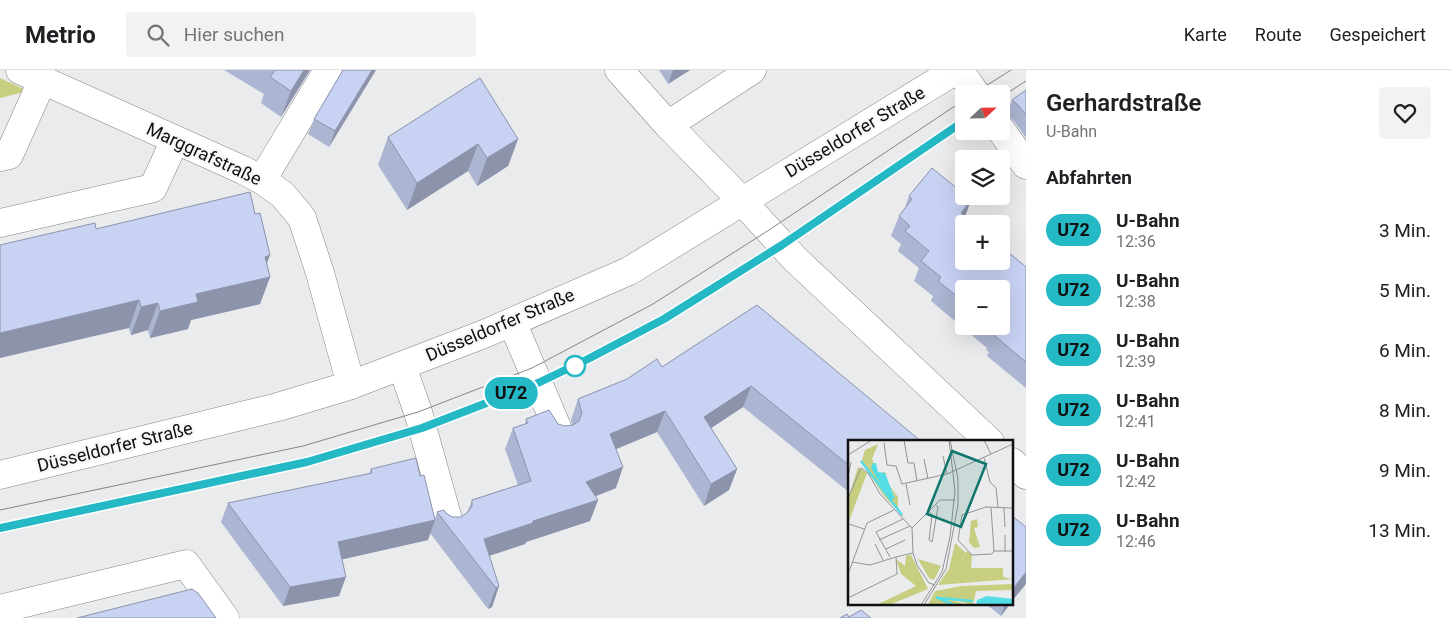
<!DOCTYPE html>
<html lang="de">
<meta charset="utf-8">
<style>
body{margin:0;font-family:Roboto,sans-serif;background:#f2f2f2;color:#202124;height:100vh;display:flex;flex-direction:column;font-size:19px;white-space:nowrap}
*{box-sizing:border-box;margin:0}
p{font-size:16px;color:#757577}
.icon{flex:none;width:28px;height:28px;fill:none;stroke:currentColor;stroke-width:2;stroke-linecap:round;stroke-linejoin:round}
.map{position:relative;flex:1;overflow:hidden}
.sheet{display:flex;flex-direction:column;background:#fff;width:425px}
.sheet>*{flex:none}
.badge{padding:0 10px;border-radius:16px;font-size:18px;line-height:32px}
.needle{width:32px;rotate:68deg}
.buttons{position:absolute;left:955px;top:15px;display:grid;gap:10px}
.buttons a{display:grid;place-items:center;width:55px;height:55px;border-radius:5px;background:#fff;box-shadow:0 5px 20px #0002;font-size:25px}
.map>.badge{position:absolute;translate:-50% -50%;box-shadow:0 0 0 2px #fff}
h2{padding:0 20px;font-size:19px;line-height:45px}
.round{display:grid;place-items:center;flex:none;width:52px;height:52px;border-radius:5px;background:#f2f2f2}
.head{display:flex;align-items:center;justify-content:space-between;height:85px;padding:0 20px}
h1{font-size:24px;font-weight:600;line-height:38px}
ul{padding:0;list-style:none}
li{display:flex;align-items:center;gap:15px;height:60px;padding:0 20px}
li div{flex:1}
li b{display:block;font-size:19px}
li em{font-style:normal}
li .badge{min-width:55px;font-weight:700;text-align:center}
header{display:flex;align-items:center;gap:30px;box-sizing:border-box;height:70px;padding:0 25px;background:#fff;border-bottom:1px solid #e0e0e0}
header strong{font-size:24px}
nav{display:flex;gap:28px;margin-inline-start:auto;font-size:18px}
.search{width:350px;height:45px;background:#f2f2f2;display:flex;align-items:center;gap:12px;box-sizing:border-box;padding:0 18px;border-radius:5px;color:#757577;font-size:19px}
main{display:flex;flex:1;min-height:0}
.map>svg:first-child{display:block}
.green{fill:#c8ce7f}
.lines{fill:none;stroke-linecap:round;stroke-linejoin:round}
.minor-casing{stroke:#848587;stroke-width:29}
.major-casing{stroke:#848587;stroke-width:29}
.minor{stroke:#fff;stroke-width:28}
.major{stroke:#fff;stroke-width:28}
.tram{stroke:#858687;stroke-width:1}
.wall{fill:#acb5d1;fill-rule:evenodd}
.shaded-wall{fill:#8c93aa}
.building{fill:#c8d2f3;stroke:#8c93aa}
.line-casing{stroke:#fff;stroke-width:11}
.line{stroke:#25b8c5;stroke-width:8}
.stop-dot{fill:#fff;stroke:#25b8c5;stroke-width:2.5}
.labels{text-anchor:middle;stroke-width:4.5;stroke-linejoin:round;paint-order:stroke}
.street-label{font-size:18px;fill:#101011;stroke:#f8f8fb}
.inset-river{fill:none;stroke:#54dde7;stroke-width:2.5}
.inset-road{fill:none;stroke:#939395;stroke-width:1}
.view{fill:#0f766e;fill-opacity:0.15;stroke:#0f766e;stroke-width:2.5}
.inset-edge{fill:none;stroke:#101011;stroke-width:2.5}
</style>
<header>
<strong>Metrio</strong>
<div class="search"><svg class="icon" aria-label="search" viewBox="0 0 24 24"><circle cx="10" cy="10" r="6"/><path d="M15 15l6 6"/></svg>Hier suchen</div>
<nav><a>Karte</a><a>Route</a><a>Gespeichert</a></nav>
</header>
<main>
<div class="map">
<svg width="1026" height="548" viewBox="0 0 1026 548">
<rect width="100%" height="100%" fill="#eaebed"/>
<path class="green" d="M 0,8 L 28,21 L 0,28 Z"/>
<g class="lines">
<g class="minor-casing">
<g id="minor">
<path d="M 20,0 L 243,100 L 262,110 L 283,125 L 302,148 L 320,203 L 351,315"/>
<path d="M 619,0 L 668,55 L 742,131 L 795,189 L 990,372"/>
<path d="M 959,0 L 976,24"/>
<path d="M 668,55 L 752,0"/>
<path d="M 1001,60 L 1026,95"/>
<path d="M 0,87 L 9,85 L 43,9"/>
<path d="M 262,110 L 328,0"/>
<path d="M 0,153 L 153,118 L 175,70"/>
<path d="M 512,252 L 559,362"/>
<path d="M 402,296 L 418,342 L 449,453"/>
<path d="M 1012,392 L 1026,405"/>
<path d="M 0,539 L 186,494 L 225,548"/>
</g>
</g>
<g class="major-casing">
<path id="major" d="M 0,405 L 278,337 L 351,315 L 484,264 L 629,201 L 956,0"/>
</g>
<use href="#minor" class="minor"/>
<use href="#major" class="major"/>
<g class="tram">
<path d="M 973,24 L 1011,0"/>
<path d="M 1001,27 L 1026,11"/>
<path d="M 0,440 L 303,376 L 418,342 L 532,298 L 653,234 L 769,160 L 964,30"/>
<path d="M 0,457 L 307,392 L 422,358 L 539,313 L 588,289 L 664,249 L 782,175 L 964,51"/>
</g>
</g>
<g class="wall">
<path d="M 224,0 L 310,0 L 281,47 L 261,33 L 264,24 Z"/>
<path d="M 343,0 L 376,0 L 329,77 L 308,64 L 314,49 Z"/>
<path d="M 659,0 L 690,0 L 668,14 Z"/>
<path d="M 1026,20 L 1026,68 L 1014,51 L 1006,45 L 1012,30 Z"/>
<path d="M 388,67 L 518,69 L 508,96 L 477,116 L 468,101 L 407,140 L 378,95 Z"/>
<path d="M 909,126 L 965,147 L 1026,197 L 1026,318 L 987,286 L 989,282 L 986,280 L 987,278 L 931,231 L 933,226 L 914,211 L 919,198 L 898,181 L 901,174 L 891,166 L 899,146 L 904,140 ZM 964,219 L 1001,256 L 964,256 Z"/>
<path d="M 255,144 L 270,207 L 260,234 L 191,250 L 188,259 L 150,268 L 148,260 L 131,265 L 96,159 Z"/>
<path d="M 757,235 L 850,372 L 850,423 L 743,337 L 711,358 L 737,399 L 729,420 L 704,436 L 657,362 L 616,379 L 616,418 L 595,426 L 598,430 L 590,451 L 526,472 L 525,474 L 489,486 L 499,516 L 492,537 L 488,539 L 430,463 L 428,470 L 342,489 L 339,526 L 283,536 L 221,452 L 228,433 L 369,404 L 371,399 L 420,406 L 435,449 L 437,442 L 446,443 L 452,447 L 461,447 L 467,443 L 472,430 L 518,415 L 505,379 L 513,358 L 525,354 L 526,349 L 558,354 L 565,356 L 572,355 L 571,350 L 578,329 L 662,297 Z"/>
<path d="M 986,534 L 1010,534 L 1001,546 Z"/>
</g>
<g class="shaded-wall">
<path d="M 304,0 L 310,0 L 281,47 L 291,21 Z"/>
<path d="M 372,0 L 376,0 L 329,77 L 335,61 Z"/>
<path d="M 673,0 L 690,0 L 668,14 Z"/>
<path d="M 518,69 L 508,96 L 477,116 L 487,88 Z"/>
<path d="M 478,74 L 468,101 L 407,140 L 417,113 Z"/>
<path d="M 971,130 L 964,150 L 961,143 Z"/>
<path d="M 270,185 L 261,209 L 270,207 L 260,234 L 191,250 L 188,259 L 150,268 L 160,241 L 196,224 L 265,187 Z"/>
<path d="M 139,230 L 129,258 L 0,288 L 0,263 Z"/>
<path d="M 158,233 L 148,260 L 131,265 L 141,237 Z"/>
<path d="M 751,316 L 743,337 L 696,368 L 704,347 Z"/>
<path d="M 665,341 L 657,362 L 602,385 L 610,364 Z"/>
<path d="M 623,397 L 616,418 L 579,433 L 586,412 Z"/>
<path d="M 737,399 L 729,420 L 704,436 L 711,414 Z"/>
<path d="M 598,430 L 590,451 L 526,472 L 525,474 L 476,490 L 484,469 L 533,451 Z"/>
<path d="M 435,450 L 428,470 L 331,492 L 338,472 Z"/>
<path d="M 1026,502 L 1026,514 L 1012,531 L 1012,520 Z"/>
<path d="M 346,507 L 339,526 L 283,536 L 290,517 Z"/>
<path d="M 499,516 L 492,537 L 488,539 L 496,518 Z"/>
<path d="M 1005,534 L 1010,534 L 1001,546 Z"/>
</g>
<g class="building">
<path d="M 275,0 L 304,0 L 291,21 L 270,7 Z"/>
<path d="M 343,0 L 372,0 L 335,61 L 314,49 Z"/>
<path d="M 480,8 L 518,69 L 487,88 L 478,74 L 417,113 L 388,67 Z"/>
<path d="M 1026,20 L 1026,45 L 1019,36 L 1012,30 Z"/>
<path d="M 932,98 L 964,124 L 964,126 L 966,126 L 971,130 L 961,143 L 974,154 L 964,154 L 964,191 L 1001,191 L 1001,176 L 1026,197 L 1026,292 L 995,266 L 997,263 L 994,260 L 995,258 L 993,256 L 1001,256 L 1001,219 L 964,219 L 964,232 L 938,211 L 941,207 L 921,191 L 929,181 L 905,161 L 910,156 L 899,146 L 912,129 L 909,126 Z"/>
<path d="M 250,122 L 255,144 L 260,143 L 270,185 L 265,187 L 270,207 L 196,224 L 198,232 L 160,241 L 158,233 L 141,237 L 139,230 L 0,263 L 0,175 L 95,153 L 96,159 Z"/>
<path d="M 757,235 L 922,372 L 850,372 L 850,396 L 751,316 L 704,347 L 737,399 L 711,414 L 665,341 L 610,364 L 623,397 L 586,412 L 598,430 L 533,451 L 533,453 L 484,469 L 499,516 L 496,518 L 437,442 L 444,440 L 446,443 L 452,447 L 461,447 L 468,442 L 472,436 L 472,430 L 531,411 L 513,358 L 528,353 L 526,349 L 549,340 L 558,354 L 565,356 L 573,355 L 579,351 L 582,343 L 578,329 L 627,309 L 657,289 L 662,297 Z"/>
<path d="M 416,388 L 420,406 L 424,405 L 435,450 L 338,472 L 346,507 L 290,517 L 228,433 L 372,403 L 371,399 Z"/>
<path d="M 1012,446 L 1026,457 L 1026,502 L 1012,520 Z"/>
<path d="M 192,519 L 198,523 L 216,548 L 77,548 Z"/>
<path d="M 861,540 L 871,548 L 840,548 L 847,544 L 849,547 Z"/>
</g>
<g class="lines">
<g class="line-casing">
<path id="line" d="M 0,458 L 307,392 L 422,358 L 538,313 L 588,289 L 664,249 L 782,175 L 964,51"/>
</g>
<use href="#line" class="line"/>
</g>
<circle class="stop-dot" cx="575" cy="296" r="10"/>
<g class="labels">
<g class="street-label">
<text transform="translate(855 62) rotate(-31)" y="6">Düsseldorfer Straße</text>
<text transform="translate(204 84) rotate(25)" y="6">Marggrafstraße</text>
<text transform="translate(500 255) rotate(-23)" y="6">Düsseldorfer Straße</text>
<text transform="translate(115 377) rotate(-14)" y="6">Düsseldorfer Straße</text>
</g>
</g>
<g transform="translate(848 370)">
<rect width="165" height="165" fill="#eaebed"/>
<path d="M 24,19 L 37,51 L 47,56 L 39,44 L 35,32 L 37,32 L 41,45 L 50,57 L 50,68 L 57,78 L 36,56 L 14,23 L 14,20 L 21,28 ZM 129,79 L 130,87 L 126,88 L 132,107 L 126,108 L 121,102 L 123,81 ZM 107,103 L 118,113 L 111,128 L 155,128 L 155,137 L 165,139 L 90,145 L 101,129 ZM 63,115 L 80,149 L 41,165 L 28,165 L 68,146 L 53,134 L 48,119 L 57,126 L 58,116 ZM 70,119 L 93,126 L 86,140 L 81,138 ZM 165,144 L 165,150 L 128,151 L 125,165 L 85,155 L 87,151 L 114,146 Z" fill="#c8ce7f"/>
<path d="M 85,155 L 102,159 L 118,165 L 80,165 Z" fill="#c8ce7f"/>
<path d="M 30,4 L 24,19 L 21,28 L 14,20 L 17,10 ZM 10,27 L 19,33 L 0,84 L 0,59 ZM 119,111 L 124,115 L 123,129 L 111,128 Z" fill="#c8ce7f"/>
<path d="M 25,23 L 28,23 L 30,32 L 37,33 L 47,59 L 41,59 L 23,28 ZM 139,156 L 165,159 L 165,165 L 128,165 L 129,160 Z" fill="#54dde7"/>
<path class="inset-river" d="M 13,21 L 54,75M 88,157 L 106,165M 90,158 L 125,161"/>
<path class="inset-road" d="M 56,0 L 60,23M 136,0 L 143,14M 36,3 L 39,25 L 48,26 L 54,44 L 99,34 L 165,4M 0,15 L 24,0M 95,16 L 99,34M 136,18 L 142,42 L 148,48 L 150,67M 76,19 L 80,39M 60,23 L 66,23 L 69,41M 0,37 L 3,22M 58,44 L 62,65M 1,56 L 13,28 L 20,33 L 32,54 L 64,88M 143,68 L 146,111 L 144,114 L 124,115 L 110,100 L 114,75 L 138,67 L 165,68M 156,68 L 157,87M 81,71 L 84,75 L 81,100 L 84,102 L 90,67 L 88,65M 1,84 L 16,89M 64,88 L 65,113 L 69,125 L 81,143 L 87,145M 64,88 L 92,60 L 107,60M 157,95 L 157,112M 31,100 L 62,86M 27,104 L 35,120M 38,109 L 57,100M 146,111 L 165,111M 42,117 L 28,92 L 55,79M 4,122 L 22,125 L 48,117M 0,134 L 19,83 L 46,70M 0,158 L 49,134 L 48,117 L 65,113M 73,165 L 94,132 L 102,97 L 107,51 L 101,0M 76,165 L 98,129 L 110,65 L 110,39 L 102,0"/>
<path class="view" d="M 104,11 L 138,24 L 113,87 L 79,74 Z"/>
<rect width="165" height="165" class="inset-edge"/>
</g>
</svg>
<div class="buttons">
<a><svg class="needle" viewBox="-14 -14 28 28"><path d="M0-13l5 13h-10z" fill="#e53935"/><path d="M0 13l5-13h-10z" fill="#757577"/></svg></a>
<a><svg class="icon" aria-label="layers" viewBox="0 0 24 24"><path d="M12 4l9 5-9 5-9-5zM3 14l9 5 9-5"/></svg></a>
<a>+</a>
<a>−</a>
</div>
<b class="badge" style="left:511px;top:323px;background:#25b8c5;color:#111">U72</b>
</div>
<section class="sheet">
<div class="head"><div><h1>Gerhardstraße</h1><p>U-Bahn</p></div><a class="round"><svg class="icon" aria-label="heart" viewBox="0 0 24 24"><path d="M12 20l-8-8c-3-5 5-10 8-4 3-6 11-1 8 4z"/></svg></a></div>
<h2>Abfahrten</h2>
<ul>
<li><span class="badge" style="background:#25b8c5;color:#111">U72</span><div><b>U-Bahn</b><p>12:36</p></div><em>3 Min.</em></li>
<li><span class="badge" style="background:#25b8c5;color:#111">U72</span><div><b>U-Bahn</b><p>12:38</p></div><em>5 Min.</em></li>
<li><span class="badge" style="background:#25b8c5;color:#111">U72</span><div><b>U-Bahn</b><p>12:39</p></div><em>6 Min.</em></li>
<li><span class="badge" style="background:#25b8c5;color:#111">U72</span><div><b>U-Bahn</b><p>12:41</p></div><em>8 Min.</em></li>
<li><span class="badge" style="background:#25b8c5;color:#111">U72</span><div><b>U-Bahn</b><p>12:42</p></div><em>9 Min.</em></li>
<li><span class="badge" style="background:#25b8c5;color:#111">U72</span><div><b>U-Bahn</b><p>12:46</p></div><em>13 Min.</em></li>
</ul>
</section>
</main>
